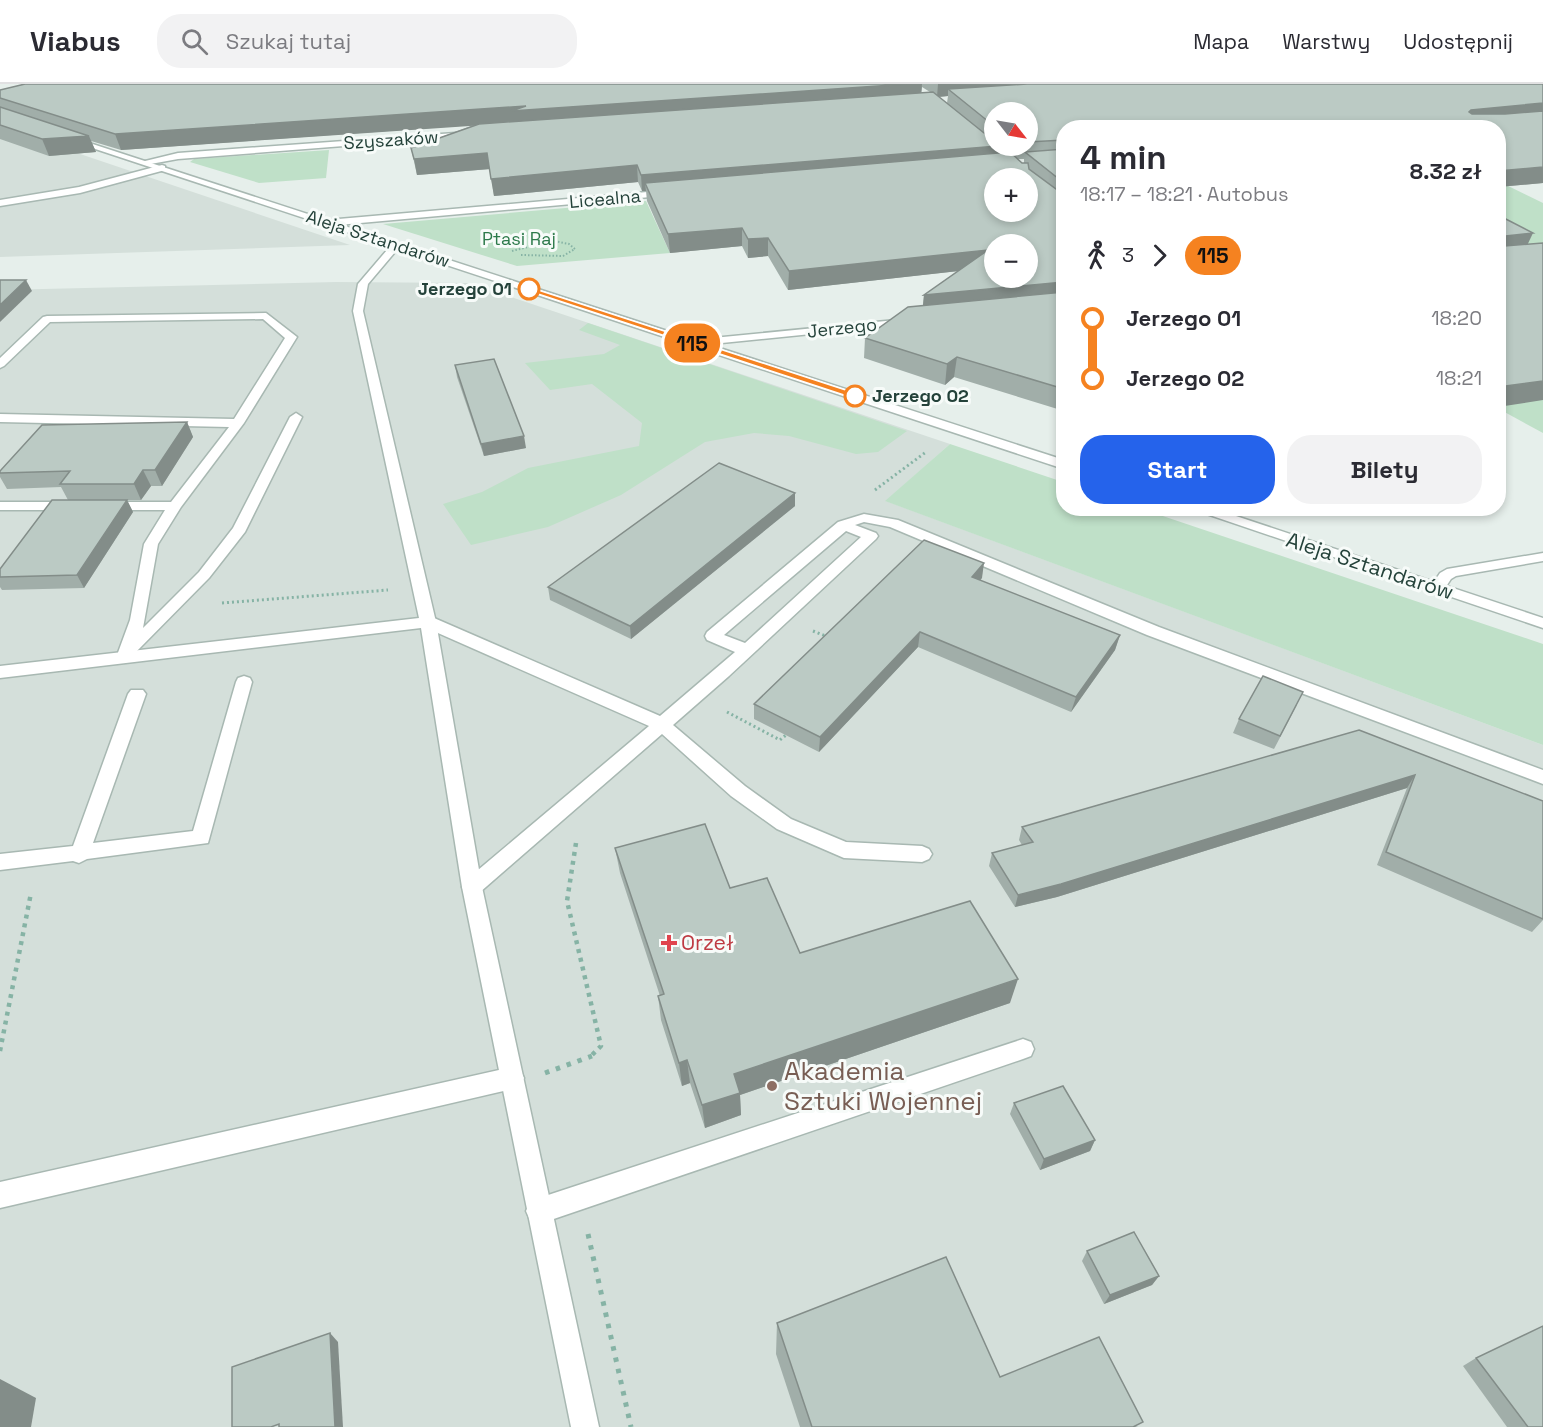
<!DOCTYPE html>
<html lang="pl">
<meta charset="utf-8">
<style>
body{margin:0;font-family:"Space Grotesk",sans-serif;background:#f2f2f3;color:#2b2b33;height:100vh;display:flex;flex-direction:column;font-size:22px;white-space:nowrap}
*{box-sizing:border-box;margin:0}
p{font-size:20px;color:#7c7c81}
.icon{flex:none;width:33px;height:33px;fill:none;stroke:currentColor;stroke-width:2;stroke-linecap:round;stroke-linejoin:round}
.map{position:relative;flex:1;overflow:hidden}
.details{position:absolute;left:1056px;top:36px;width:450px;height:396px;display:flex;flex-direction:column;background:#fff;border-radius:24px;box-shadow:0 3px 9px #0003}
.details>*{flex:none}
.badge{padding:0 12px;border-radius:20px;font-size:21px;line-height:39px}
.needle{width:39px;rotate:121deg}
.controls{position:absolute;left:984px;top:18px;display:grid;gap:12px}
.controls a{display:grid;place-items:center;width:54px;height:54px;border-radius:50%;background:#fff;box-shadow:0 3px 9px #0003;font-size:30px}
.map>.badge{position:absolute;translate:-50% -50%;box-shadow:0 0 0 3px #fff}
.legs{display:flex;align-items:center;gap:9px;height:66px;padding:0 24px;font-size:20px}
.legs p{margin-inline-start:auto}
.headline{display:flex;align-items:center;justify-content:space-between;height:102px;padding:0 24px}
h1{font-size:33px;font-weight:800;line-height:45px}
.action{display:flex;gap:12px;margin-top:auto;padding:12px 24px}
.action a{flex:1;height:69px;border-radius:24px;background:#2563eb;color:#fff;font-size:24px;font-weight:800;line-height:69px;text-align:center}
.action a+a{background:#f2f2f3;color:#2b2b33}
ul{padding:0 24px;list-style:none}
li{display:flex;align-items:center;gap:21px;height:60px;font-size:22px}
li i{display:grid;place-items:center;width:9px;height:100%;margin:0 8px;background:currentColor}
li i::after{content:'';width:15px;height:15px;margin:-8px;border:4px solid;border-radius:50%;background:#fff}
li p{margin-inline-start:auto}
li:first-child i{background:linear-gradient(#0000 50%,currentColor 0)}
li:last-child i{background:linear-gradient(currentColor 50%,#0000 0)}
header{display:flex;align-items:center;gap:36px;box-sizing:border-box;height:84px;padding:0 30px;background:#fff;border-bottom:2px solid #e1e1e2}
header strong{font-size:28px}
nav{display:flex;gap:33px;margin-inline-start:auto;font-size:21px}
.search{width:420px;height:54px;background:#f2f2f3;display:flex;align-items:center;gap:15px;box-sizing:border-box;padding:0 21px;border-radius:24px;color:#7c7c81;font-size:22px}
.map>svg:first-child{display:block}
.built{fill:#d4dfda}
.green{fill:#bfe0c8}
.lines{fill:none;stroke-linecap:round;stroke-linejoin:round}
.service-casing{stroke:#a8b8b2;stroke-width:3}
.minor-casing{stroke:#a8b8b2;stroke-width:3}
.tertiary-casing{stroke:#a8b8b2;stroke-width:3}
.path-far3{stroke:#86b3a5;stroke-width:2;stroke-dasharray:1.5 2;stroke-linecap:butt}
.path-far2{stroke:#86b3a5;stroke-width:3;stroke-dasharray:2 3;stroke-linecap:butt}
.path-far1{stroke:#86b3a5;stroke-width:4.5;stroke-dasharray:4 5;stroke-linecap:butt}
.path{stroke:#86b3a5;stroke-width:5;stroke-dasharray:4.5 7;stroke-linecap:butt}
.service{fill:#fff;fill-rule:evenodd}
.minor{fill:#fff;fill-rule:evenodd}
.tertiary{fill:#fff;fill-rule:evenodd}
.wall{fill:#a1aea9;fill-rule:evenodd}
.shaded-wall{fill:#838d89}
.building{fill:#bbcac4;stroke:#838d89;stroke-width:1.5;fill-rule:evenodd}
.line-1{fill:#f58220;stroke:#fff;stroke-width:1.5}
.stop-1-dot{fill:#fff;stroke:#f58220;stroke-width:3}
.health-dot{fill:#e0444e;stroke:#f7fbf9;stroke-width:2}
.education-dot{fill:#8d6e63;stroke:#f7fbf9;stroke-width:2}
.labels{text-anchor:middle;stroke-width:6;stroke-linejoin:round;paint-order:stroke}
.far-street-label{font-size:18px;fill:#24423a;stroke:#f7fbf9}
.far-park-label{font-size:18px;fill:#2d7a4b;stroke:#f7fbf9}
.far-stop-label{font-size:18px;font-weight:bold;fill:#24423a;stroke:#f7fbf9;text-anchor:end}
.street-label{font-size:21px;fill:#24423a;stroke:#f7fbf9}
.health-label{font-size:21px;fill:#be3a42;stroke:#f7fbf9;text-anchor:start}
.near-education-label{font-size:26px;fill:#785e54;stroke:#f7fbf9;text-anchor:start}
</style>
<header>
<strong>Viabus</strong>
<div class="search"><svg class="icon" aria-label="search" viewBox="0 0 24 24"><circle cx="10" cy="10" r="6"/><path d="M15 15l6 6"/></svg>Szukaj tutaj</div>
<nav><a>Mapa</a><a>Warstwy</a><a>Udostępnij</a></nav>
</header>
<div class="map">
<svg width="1543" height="1343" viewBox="0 0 1543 1343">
<rect width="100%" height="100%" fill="#e6efeb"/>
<g class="built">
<path d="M 0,43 L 350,161 L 0,173 Z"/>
<path d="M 336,198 L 469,199 L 950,360 L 886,417 L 1543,661 L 1543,1343 L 0,1343 L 0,206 Z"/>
</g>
<g class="green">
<path d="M 329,66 L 326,94 L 259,99 L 190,78 L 194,75 Z"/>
<path d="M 1498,97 L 1543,119 L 1543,162 L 1530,164 L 1499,146 Z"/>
<path d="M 646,117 L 670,169 L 517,182 L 383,140 Z"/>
<path d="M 588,239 L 907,347 L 878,368 L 856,370 L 789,352 L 754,349 L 705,358 L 621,411 L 548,443 L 471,461 L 443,420 L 482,408 L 528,384 L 639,362 L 642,339 L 592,300 L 550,306 L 525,279 L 604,270 L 620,261 L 579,246 Z"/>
<path d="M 1543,299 L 1543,349 L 1499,325 L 1498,303 Z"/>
<path d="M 950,360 L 1063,398 L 1064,424 L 1142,425 L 1543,560 L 1543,661 L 885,417 Z"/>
</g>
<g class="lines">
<g class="service-casing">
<g id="service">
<path d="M 162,81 L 165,82 L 165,86 L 80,109 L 0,122 L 0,116 L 79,103 Z"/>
<path d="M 266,229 L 297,253 L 244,339 L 181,423 L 158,460 L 143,544 L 199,488 L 233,444 L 290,333 L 296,329 L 302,333 L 245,448 L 209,494 L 133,571 L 130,578 L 118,578 L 116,574 L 130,536 L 144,460 L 165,426 L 107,426 L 100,422 L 107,418 L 171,418 L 229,343 L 0,338 L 0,330 L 234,335 L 285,254 L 263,235 L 50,238 L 4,282 L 0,284 L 0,274 L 43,233 L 47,232 Z"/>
<path d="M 0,418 L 71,418 L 78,422 L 71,426 L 0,426 Z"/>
<path d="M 864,430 L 898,436 L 1159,543 L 1543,686 L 1543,700 L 1147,551 L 890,443 L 864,438 L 855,441 L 876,449 L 878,452 L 876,455 L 729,592 L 673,641 L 745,702 L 791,735 L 846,758 L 922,762 L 929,765 L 932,770 L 929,775 L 922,778 L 844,774 L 777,745 L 731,712 L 662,650 L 479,809 L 472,811 L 465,809 L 462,803 L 465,797 L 649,642 L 422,542 L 420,538 L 422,534 L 434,534 L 660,632 L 735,568 L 707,556 L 705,552 L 707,548 L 838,438 ZM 846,447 L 861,453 L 745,559 L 724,551 Z"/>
<path d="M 244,592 L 250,594 L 252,598 L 208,759 L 87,775 L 79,779 L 73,777 L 0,786 L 0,770 L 73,762 L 128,610 L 131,606 L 143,606 L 146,610 L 93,759 L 193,747 L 236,598 L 238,594 Z"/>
<path d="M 1023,955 L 1031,958 L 1034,965 L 1031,972 L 1023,975 L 539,1140 L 530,1136 L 526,1127 L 530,1118 L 539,1114 Z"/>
<path d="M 512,983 L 520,986 L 524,994 L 520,1002 L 512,1005 L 0,1124 L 0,1098 Z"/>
</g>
</g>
<g class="minor-casing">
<g id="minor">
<path d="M 469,48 L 472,48 L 472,52 L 178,75 L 145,81 L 141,78 L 178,69 Z"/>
<path d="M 670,106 L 674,109 L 673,111 L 327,142 L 322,139 L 327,136 Z"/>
<path d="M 393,159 L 401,161 L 368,200 L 363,227 L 436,538 L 482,803 L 599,1343 L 571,1343 L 462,803 L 421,544 L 0,594 L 0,582 L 419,534 L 353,227 L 358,200 Z"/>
<path d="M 906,235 L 912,238 L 910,240 L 692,262 L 686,259 L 692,256 Z"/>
<path d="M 1543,469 L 1543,477 L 1456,492 L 1451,495 L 1443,507 L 1438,509 L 1430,504 L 1440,489 L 1447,485 Z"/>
</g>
</g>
<g class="tertiary-casing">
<g id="tertiary">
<path d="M 68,52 L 1064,376 L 1064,385 L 68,56 Z"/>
<path d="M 1189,424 L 1212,424 L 1543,534 L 1543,544 Z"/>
</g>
</g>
<g class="path-far3">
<path d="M 532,156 L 544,155"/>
<path d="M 512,167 L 528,163 L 532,159 L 529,153 L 524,151"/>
<path d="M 521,171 L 563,172 L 575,165 L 569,160 L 544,155 L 551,149"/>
</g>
<g class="path-far2">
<path d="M 875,406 L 926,368"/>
<path d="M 222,519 L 388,506"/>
<path d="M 813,547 L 828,553"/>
<path d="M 727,628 L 780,656 L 786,651"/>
</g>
<g class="path-far1">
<path d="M 576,759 L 567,817 L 601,962 L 589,974"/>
<path d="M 0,967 L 31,809"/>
</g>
<g class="path">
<path d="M 545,989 L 592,972"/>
<path d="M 588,1150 L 631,1343"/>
</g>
<use href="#service" class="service"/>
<use href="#minor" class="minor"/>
<use href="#tertiary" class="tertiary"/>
</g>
<g class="wall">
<path d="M 25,0 L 1543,0 L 1543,99 L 1498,103 L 1498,44 L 1064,44 L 1064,327 L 954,293 L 945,301 L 864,274 L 865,254 L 923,222 L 924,211 L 958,187 L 788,206 L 768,172 L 748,174 L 742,162 L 670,169 L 647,117 L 646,107 L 642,107 L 638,98 L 494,112 L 490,85 L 417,91 L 411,64 L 474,41 L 121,66 L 91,57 L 96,68 L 49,72 L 0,55 L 0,6 ZM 922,3 L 930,8 L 921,9 ZM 948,12 L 947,19 L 939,13 ZM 994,28 L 1028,28 L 1028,62 L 994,62 ZM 999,64 L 1005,69 L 998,69 ZM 1018,75 L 1024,75 L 1024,79 L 1022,79 Z"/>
<path d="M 455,281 L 526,364 L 484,372 L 457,293 Z"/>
<path d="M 187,338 L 193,353 L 162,402 L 151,402 L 141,416 L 127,416 L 133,428 L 84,504 L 2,506 L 0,503 L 0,485 L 68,416 L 61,403 L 7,405 L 0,393 L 0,387 Z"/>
<path d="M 795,409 L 795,422 L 631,555 L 550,516 L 548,503 Z"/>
<path d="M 1369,424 L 1387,424 L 1384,429 Z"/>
<path d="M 982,494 L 980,497 L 1120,551 L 1115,566 L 1071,628 L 918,563 L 819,668 L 754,635 L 754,620 Z"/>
<path d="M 1297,621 L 1274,665 L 1233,649 L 1239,635 Z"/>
<path d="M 1359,646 L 1543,717 L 1543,836 L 1532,848 L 1377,781 L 1407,704 L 1057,813 L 1015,823 L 989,782 L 992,769 L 1022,761 L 1019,756 L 1022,743 Z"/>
<path d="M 615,764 L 730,804 L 800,869 L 1010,919 L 740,1011 L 741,1031 L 705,1044 L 690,999 L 682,1002 L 661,936 L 658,912 L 660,912 L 620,789 Z"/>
<path d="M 1014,1019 L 1095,1056 L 1090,1067 L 1040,1086 L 1010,1030 Z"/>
<path d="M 1087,1167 L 1159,1192 L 1152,1201 L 1104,1220 L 1082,1177 Z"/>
<path d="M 777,1239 L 1000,1293 L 1138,1343 L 800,1343 L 776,1270 Z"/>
<path d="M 1476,1274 L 1543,1343 L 1507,1343 L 1463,1282 Z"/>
</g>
<g class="shaded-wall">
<path d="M 904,0 L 922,0 L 921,14 L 513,39 L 121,66 L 115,50 L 526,22 Z"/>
<path d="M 938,0 L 1115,0 L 948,5 L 948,12 L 937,13 Z"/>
<path d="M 1543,19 L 1543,34 L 1465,42 L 1469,28 L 1471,26 Z"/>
<path d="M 89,52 L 96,68 L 49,72 L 42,55 Z"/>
<path d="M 1000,62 L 997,77 L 645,99 L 646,107 L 642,107 L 641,91 Z"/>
<path d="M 487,69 L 490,85 L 417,91 L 414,75 Z"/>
<path d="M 637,81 L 638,98 L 494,112 L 491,95 Z"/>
<path d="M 1543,83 L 1543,99 L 1498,103 L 1498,87 Z"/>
<path d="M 742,144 L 742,162 L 670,169 L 668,150 Z"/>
<path d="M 1533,149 L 1524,168 L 1498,171 L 1506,152 Z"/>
<path d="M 768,154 L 768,172 L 748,174 L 748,155 Z"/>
<path d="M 988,166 L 986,184 L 788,206 L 789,187 Z"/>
<path d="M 26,196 L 32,207 L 0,238 L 0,221 Z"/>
<path d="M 1064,198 L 1064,218 L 922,231 L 924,211 Z"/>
<path d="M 957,273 L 954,293 L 945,301 L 947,280 Z"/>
<path d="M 1543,297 L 1543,316 L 1498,323 L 1498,303 Z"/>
<path d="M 187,338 L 193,353 L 162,402 L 155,386 Z"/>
<path d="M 524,352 L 526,364 L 484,372 L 481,360 Z"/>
<path d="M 143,386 L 151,402 L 141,416 L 134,400 Z"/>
<path d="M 795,409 L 795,422 L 631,555 L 630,542 Z"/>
<path d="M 127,416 L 133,428 L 84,504 L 77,491 Z"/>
<path d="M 984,479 L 982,494 L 969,508 L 972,493 Z"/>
<path d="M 920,548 L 918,563 L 819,668 L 820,653 Z"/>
<path d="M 1120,551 L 1115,566 L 1071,628 L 1076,613 Z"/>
<path d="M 1415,691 L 1407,704 L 1057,813 L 1015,823 L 1018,811 Z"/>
<path d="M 1018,895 L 1010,919 L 740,1011 L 741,1031 L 705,1044 L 702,1021 L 734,990 Z"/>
<path d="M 687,976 L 690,999 L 682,1002 L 679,979 Z"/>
<path d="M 1095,1056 L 1090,1067 L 1040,1086 L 1044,1075 Z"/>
<path d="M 1159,1192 L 1152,1201 L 1104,1220 L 1110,1211 Z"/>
<path d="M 330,1249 L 338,1258 L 343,1343 L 335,1343 Z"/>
<path d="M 0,1295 L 36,1314 L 31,1343 L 0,1343 Z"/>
</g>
<g class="building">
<path d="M 25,0 L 907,0 L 511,27 L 526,22 L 115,50 L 0,14 L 0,6 Z"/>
<path d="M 1027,0 L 1543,0 L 1543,19 L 1471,26 L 1469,28 L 1472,30 L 1505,30 L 1543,27 L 1543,83 L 1498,87 L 1498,44 L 1064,44 L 1064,56 L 1028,58 L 1028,28 L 994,28 L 994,42 L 948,5 Z"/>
<path d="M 933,8 L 994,57 L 994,62 L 998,62 L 641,91 L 637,81 L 491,95 L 487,69 L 414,75 L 411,64 L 479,40 Z"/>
<path d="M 0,23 L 89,52 L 42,55 L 0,41 Z"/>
<path d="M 1064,65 L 1064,99 L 1025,68 Z"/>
<path d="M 1010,68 L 1022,79 L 1028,79 L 1029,85 L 1064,111 L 1064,198 L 924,211 L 988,166 L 789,187 L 768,154 L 748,155 L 742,144 L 668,150 L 645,99 ZM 994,94 L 1028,94 L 1028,128 L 994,128 ZM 994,160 L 1028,160 L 1028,194 L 994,194 Z"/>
<path d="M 1498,131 L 1533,149 L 1506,152 L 1505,162 L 1543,159 L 1543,297 L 1498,303 Z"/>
<path d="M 0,196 L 26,196 L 0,221 Z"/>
<path d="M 1064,208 L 1064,305 L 957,273 L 947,280 L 865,254 L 908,223 Z"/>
<path d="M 494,275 L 524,352 L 481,360 L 455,281 Z"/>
<path d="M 187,338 L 155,386 L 143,386 L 134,400 L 60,400 L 70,387 L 0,389 L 0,387 L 42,341 Z"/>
<path d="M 719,379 L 795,409 L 630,542 L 548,503 Z"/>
<path d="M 52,416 L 127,416 L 77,491 L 0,493 L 0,485 Z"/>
<path d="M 924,456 L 984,479 L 972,493 L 1120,551 L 1076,613 L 920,548 L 820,653 L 754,620 Z"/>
<path d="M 1263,592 L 1303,608 L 1280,652 L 1239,635 Z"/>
<path d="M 1359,646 L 1543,717 L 1543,835 L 1386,768 L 1415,691 L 1061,800 L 1018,811 L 992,769 L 1033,758 L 1022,743 Z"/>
<path d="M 705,740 L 730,804 L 767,794 L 800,869 L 970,817 L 1018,895 L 734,990 L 740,1009 L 702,1021 L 687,976 L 679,979 L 658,912 L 664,910 L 615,764 Z"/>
<path d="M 1063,1002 L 1095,1056 L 1044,1075 L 1014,1019 Z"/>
<path d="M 1134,1148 L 1159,1192 L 1110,1211 L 1087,1167 Z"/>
<path d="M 946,1173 L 1000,1293 L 1099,1253 L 1143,1338 L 1133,1343 L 812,1343 L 777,1239 Z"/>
<path d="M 1543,1242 L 1543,1343 L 1528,1343 L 1476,1274 Z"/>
<path d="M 330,1249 L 335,1343 L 279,1343 L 279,1340 L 271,1343 L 232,1343 L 232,1283 Z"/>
</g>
<path class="line-1" d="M 529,203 L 858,310 L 859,312 L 853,314 L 526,206 Z"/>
<g class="stop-1-dot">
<circle cx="529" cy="205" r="10"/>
<circle cx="855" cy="312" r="10"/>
</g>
<path class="health-dot" d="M666 850h6v6h6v6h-6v6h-6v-6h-6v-6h6z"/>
<circle class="education-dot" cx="772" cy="1002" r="6"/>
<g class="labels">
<g class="far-street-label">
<text transform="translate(391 56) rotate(-4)" y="6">Szyszaków</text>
<text transform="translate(605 115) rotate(-5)" y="6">Licealna</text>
<text transform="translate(378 155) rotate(18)" y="6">Aleja Sztandarów</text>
<text transform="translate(842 244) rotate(-6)" y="6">Jerzego</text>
</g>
<g class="far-park-label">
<text x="519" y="161">Ptasi Raj</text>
</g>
<g class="far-stop-label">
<text x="512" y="211">Jerzego 01</text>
<text x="872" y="318" text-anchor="start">Jerzego 02</text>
</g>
<g class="street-label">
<text transform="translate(1370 482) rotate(18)" y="7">Aleja Sztandarów</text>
</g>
<g class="health-label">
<text x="681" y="866">Orzeł</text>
</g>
<g class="near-education-label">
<text x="784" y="996">Akademia<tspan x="784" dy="30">Sztuki Wojennej</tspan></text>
</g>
</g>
</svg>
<div class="controls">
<a><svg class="needle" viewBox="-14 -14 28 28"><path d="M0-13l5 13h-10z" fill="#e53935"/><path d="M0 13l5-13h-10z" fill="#7c7c81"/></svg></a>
<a>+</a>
<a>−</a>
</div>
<b class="badge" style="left:692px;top:259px;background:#f58220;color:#111">115</b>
<section class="details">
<div class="headline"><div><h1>4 min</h1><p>18:17 – 18:21 · Autobus</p></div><b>8.32 zł</b></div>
<div class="legs"><svg class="icon" aria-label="walk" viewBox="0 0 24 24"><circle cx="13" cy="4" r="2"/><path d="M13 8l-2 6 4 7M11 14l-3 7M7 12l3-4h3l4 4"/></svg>3<svg class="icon" aria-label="forward" viewBox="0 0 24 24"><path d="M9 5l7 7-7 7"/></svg><b class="badge" style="background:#f58220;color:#111">115</b></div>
<ul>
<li><i style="color:#f58220"></i><b>Jerzego 01</b><p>18:20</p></li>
<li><i style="color:#f58220"></i><b>Jerzego 02</b><p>18:21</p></li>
</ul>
<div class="action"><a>Start</a><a>Bilety</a></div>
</section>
</div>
